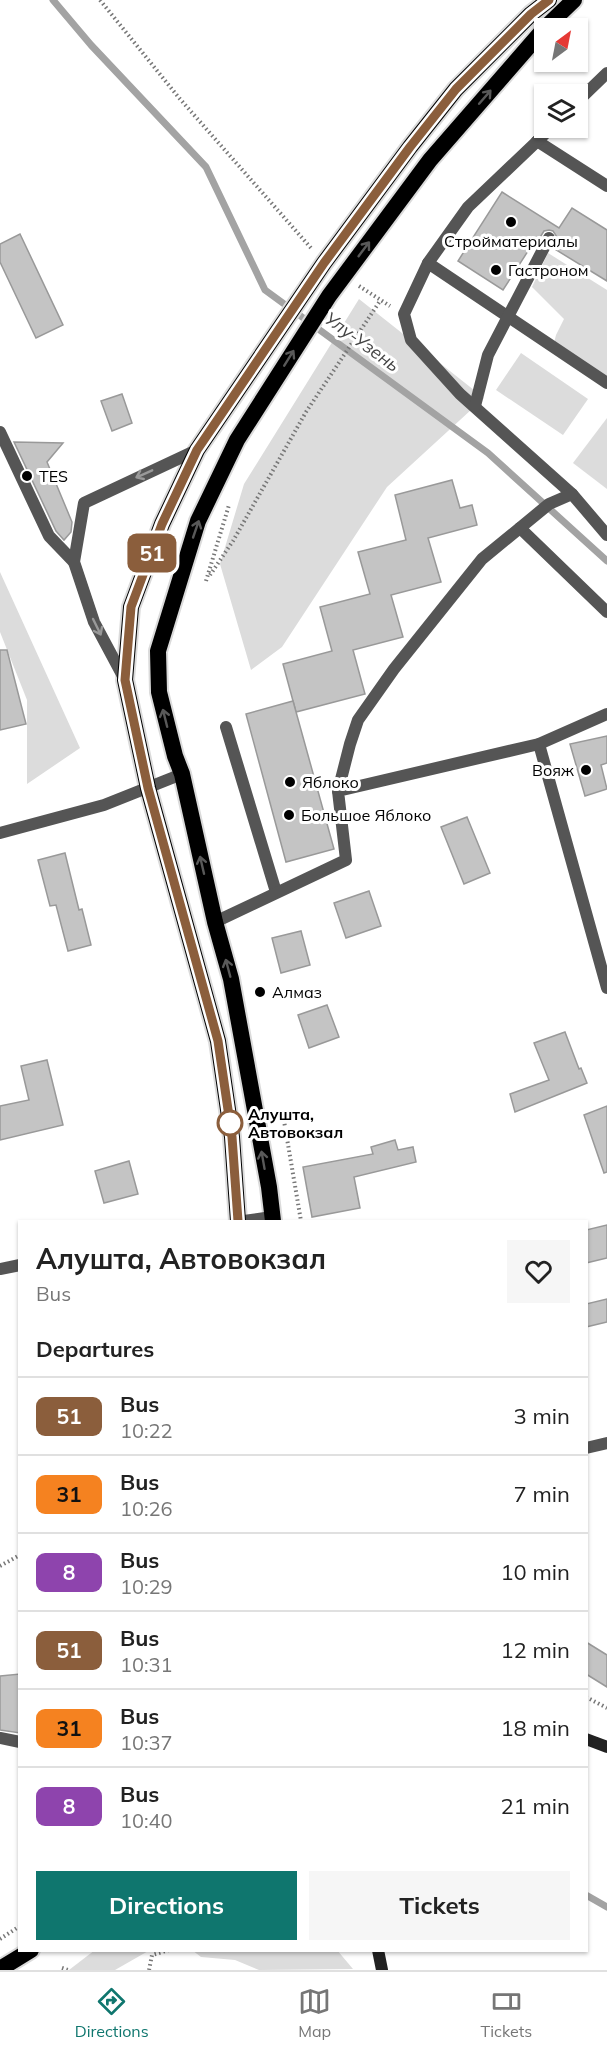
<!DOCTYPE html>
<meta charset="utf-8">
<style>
body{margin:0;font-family:Mulish,sans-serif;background:#f6f6f6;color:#222;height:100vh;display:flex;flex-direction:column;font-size:22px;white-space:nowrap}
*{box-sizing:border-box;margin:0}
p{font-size:20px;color:#767676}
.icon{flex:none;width:33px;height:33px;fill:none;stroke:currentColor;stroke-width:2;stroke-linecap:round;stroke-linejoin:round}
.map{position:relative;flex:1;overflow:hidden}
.details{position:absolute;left:18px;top:1220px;width:570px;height:732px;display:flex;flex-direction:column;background:#fff;border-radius:0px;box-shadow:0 2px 4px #0004}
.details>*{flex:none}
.badge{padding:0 12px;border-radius:9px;font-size:21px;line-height:39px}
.needle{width:39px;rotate:32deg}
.controls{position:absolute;left:534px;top:18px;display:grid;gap:12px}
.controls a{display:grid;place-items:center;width:54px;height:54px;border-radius:0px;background:#fff;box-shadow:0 2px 4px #0004;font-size:30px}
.map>.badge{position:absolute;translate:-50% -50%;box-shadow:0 0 0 3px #fff}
h2{padding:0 18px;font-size:22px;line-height:54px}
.round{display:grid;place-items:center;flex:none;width:63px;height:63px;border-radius:0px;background:#f6f6f6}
.overview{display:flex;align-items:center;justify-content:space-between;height:102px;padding:0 18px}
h1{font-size:28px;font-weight:700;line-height:45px}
.cta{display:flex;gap:12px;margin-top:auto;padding:12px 18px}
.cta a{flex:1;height:69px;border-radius:0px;background:#0f766e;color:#fff;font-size:24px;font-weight:700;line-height:69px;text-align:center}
.cta a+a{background:#f6f6f6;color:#222}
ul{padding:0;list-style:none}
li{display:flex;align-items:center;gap:18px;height:78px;padding:0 18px;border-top:2px solid #e0e0e0}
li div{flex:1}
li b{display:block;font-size:22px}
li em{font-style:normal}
li .badge{min-width:66px;font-weight:700;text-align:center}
.dock{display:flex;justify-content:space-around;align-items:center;height:84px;border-top:2px solid #e0e0e0;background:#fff;font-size:16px;color:#767676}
.dock a{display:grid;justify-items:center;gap:3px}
.dock .selected{color:#0f766e}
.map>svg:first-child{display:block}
.green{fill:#dcdcdc}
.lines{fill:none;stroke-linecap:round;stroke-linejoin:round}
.stream{stroke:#a3a3a3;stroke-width:7}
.building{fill:#c4c4c4;stroke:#999;stroke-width:1.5}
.trunk-casing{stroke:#dbdbdb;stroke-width:20}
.path{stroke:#777;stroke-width:4;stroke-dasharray:1.5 3;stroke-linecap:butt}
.service{stroke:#555;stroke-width:12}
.minor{stroke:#555;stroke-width:12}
.secondary{stroke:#222;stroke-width:12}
.trunk{stroke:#000;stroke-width:16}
.oneway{stroke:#595959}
.oneway2{stroke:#999}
.line-casing{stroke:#fff;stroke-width:14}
.line{stroke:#8b5e3c;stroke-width:9}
.poi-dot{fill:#000;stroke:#fff;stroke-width:2}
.stop-dot{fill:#fff;stroke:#8b5e3c;stroke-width:3}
.labels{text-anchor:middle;stroke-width:6;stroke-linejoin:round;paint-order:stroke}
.poi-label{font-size:16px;fill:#000;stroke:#fff;text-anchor:start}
.stop-label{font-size:16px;font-weight:bold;fill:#000;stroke:#fff;text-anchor:start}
.water-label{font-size:18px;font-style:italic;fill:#444;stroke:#fff}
</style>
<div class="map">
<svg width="607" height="1970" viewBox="0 0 607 1970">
<rect width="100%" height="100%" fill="#fff"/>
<g class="green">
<path d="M 548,253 L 607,290 L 607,379 L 554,343 L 556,335 L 564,319 L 532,287 Z"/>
<path d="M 359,299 L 484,398 L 387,487 L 282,647 L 251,670 L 220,564 L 244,484 Z"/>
<path d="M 521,353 L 588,399 L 563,435 L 496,390 Z"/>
<path d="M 607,418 L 607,489 L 573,463 Z"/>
<path d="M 0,572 L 80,748 L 27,784 L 27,700 L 0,632 Z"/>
<path d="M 95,1950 L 150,1950 L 115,1970 L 69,1970 Z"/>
<path d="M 192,1950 L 337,1950 L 353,1969 L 259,1970 L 235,1960 L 201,1957 Z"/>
</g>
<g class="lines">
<g class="stream">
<path d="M 53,0 L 91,45 L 206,167 L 265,290 L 488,453 L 607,561"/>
<path d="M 586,1895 L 607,1907"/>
</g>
</g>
<g class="building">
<path d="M 502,192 L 559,228 L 572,208 L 607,230 L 607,281 L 553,248 L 557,237 L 553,231 L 549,230 L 544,231 L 539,239 L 537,237 L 503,290 L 458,261 Z"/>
<path d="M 20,234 L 63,325 L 36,338 L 0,262 L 0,244 Z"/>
<path d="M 122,394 L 132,423 L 112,431 L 101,401 Z"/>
<path d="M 14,442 L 63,443 L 47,462 L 72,522 L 71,532 L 64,540 L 56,531 Z"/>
<path d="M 452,480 L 460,508 L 472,505 L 477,525 L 428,538 L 441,582 L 391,595 L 403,637 L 353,650 L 365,694 L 296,712 L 283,664 L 332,651 L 320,607 L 370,594 L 358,552 L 406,540 L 395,495 Z"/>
<path d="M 0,650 L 7,650 L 26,724 L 0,730 Z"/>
<path d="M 293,701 L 334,849 L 286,862 L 246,714 Z"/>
<path d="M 607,736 L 607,763 L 601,765 L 607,789 L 585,796 L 570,744 Z"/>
<path d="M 467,817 L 490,873 L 464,884 L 441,827 Z"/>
<path d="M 65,853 L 79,910 L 82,909 L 91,945 L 68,951 L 56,905 L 50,906 L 38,860 Z"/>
<path d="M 369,891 L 381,926 L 346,938 L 334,903 Z"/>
<path d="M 301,931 L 310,965 L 281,973 L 272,938 Z"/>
<path d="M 327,1005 L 339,1037 L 309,1048 L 298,1015 Z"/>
<path d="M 565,1032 L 579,1069 L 581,1068 L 587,1083 L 515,1112 L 510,1094 L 549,1080 L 534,1043 Z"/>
<path d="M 47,1060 L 63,1125 L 0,1140 L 0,1106 L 29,1100 L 21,1066 Z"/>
<path d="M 607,1106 L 607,1172 L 604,1173 L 584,1115 Z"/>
<path d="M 395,1140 L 398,1150 L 413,1147 L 416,1162 L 354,1177 L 360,1208 L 312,1217 L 303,1167 L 373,1154 L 371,1147 Z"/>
<path d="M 129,1161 L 138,1194 L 104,1203 L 95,1171 Z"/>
<path d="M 607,1225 L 607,1258 L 586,1263 L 586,1230 Z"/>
<path d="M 607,1299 L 607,1322 L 586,1327 L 586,1304 Z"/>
<path d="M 586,1642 L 607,1655 L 607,1687 L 586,1674 Z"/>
<path d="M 20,1674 L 20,1733 L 0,1730 L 0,1676 Z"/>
</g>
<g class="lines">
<g class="trunk-casing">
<g id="trunk">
<path d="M 545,28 L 574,0"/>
<path d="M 238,1221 L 232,1137 L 218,1041 L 148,788 L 125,680 L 131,607 L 162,524 L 197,450 L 324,263 L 410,147 L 456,89 L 531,14 L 549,0"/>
<path d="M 273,1221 L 269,1187 L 231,979 L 215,922 L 182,774 L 175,756 L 159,692 L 158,651 L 198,521 L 237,440 L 329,296 L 430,160 L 544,29"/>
<path d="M 0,1969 L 31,1950"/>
</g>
</g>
<g class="path">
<path d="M 100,0 L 180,99 L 311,248"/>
<path d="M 359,286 L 390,306"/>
<path d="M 210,575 L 233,541 L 306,412 L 380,301"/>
<path d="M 206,581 L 229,505"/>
<path d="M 283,1115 L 301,1221"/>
<path d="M 0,1566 L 20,1555"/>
<path d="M 586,1697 L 607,1708"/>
<path d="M 0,1939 L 20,1926"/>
<path d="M 176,1950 L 186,1950"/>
<path d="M 62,1968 L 68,1970"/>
<path d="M 149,1970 L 152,1955 L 169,1950"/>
</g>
<g class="service">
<path d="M 578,101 L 607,73"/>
<path d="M 537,141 L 607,186"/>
<path d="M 428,263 L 468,207 L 551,128"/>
<path d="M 607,383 L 428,263 L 404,314 L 411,340 L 460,394 L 572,494 L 607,535"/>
<path d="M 475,406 L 488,355 L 549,238"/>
<path d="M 0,432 L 49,536 L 74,562"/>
<path d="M 520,528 L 607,612"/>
<path d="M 125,680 L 94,622 L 74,562 L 84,503 L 197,450"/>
<path d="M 226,727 L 276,892"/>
<path d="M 338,791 L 350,744 L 358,720 L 394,669 L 482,559 L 549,504 L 572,494"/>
</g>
<g class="minor">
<path d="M 539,744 L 607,988"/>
<path d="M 0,833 L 104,805 L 182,774"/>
<path d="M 215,922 L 346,860 L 338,791 L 539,744 L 607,714"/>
<path d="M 244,1221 L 272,1217"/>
<path d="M 0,1269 L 20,1265"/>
<path d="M 586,1448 L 607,1443"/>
<path d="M 0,1738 L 20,1742"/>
</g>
<g class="secondary">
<path d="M 586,1739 L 607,1747"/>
<path d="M 378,1950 L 382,1970"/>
</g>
<use href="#trunk" class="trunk"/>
</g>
<defs><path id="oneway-shaft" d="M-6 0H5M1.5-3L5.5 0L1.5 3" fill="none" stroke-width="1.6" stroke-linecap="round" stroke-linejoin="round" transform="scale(1.5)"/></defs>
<g class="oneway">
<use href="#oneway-shaft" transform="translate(485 97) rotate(-49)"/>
<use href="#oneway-shaft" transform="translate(364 249) rotate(-53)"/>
<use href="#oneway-shaft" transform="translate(289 358) rotate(-58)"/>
<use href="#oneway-shaft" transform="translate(196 529) rotate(-71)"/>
<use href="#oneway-shaft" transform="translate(165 718) rotate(-104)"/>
<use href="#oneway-shaft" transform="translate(202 865) rotate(-103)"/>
<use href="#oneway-shaft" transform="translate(228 968) rotate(-105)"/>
<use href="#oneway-shaft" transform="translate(263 1160) rotate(-100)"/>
</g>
<g class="oneway2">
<use href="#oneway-shaft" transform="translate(144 474) rotate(156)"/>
<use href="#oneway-shaft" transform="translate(97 627) rotate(64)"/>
</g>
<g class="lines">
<g class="line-casing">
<path id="line" d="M 238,1221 L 232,1137 L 218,1041 L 148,788 L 125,680 L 131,607 L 162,524 L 197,450 L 324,263 L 410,147 L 456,89 L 531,14 L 549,0"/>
</g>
<use href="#line" class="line"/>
</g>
<g class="poi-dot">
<circle cx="511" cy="222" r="6"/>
<circle cx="496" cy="270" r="6"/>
<circle cx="27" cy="476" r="6"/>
<circle cx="586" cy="770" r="6"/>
<circle cx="290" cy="782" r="6"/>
<circle cx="289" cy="815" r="6"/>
<circle cx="260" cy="992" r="6"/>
</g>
<circle class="stop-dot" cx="230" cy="1123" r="12"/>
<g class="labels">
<g class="poi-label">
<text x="511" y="247" text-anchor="middle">Стройматериалы</text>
<text x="508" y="276">Гастроном</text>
<text x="39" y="482">TES</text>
<text x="574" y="776" text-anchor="end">Вояж</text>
<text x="302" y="788">Яблоко</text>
<text x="301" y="821">Большое Яблоко</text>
<text x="272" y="998">Алмаз</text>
</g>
<g class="stop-label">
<text x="248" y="1120">Алушта,<tspan x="248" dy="18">Автовокзал</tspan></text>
</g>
<g class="water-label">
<text transform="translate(362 342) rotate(36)" y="6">Улу-Узень</text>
</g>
</g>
</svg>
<div class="controls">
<a><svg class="needle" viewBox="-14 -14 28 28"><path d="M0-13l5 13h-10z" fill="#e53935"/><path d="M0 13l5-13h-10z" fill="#767676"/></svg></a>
<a><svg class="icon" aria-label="layers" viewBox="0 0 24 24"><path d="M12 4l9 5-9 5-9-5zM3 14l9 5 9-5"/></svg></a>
</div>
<b class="badge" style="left:152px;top:553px;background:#8b5e3c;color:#fff">51</b>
<section class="details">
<div class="overview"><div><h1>Алушта, Автовокзал</h1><p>Bus</p></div><a class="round"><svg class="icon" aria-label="heart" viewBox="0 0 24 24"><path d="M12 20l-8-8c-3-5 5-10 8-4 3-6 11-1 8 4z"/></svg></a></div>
<h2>Departures</h2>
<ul>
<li><span class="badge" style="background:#8b5e3c;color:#fff">51</span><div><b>Bus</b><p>10:22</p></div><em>3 min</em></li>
<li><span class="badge" style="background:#f58220;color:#111">31</span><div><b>Bus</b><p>10:26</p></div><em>7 min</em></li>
<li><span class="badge" style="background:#8e44ad;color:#fff">8</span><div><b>Bus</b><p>10:29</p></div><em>10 min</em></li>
<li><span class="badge" style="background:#8b5e3c;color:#fff">51</span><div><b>Bus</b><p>10:31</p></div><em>12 min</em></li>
<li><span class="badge" style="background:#f58220;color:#111">31</span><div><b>Bus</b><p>10:37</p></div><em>18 min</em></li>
<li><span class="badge" style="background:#8e44ad;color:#fff">8</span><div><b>Bus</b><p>10:40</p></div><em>21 min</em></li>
</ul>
<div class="cta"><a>Directions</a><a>Tickets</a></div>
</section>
</div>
<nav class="dock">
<a class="selected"><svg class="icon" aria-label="directions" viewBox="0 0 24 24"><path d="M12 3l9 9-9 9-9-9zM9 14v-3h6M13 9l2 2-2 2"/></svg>Directions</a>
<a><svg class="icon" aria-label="map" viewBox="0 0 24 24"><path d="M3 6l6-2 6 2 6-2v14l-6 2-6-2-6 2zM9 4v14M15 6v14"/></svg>Map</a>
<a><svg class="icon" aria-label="tickets" viewBox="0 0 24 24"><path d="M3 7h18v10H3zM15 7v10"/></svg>Tickets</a>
</nav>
